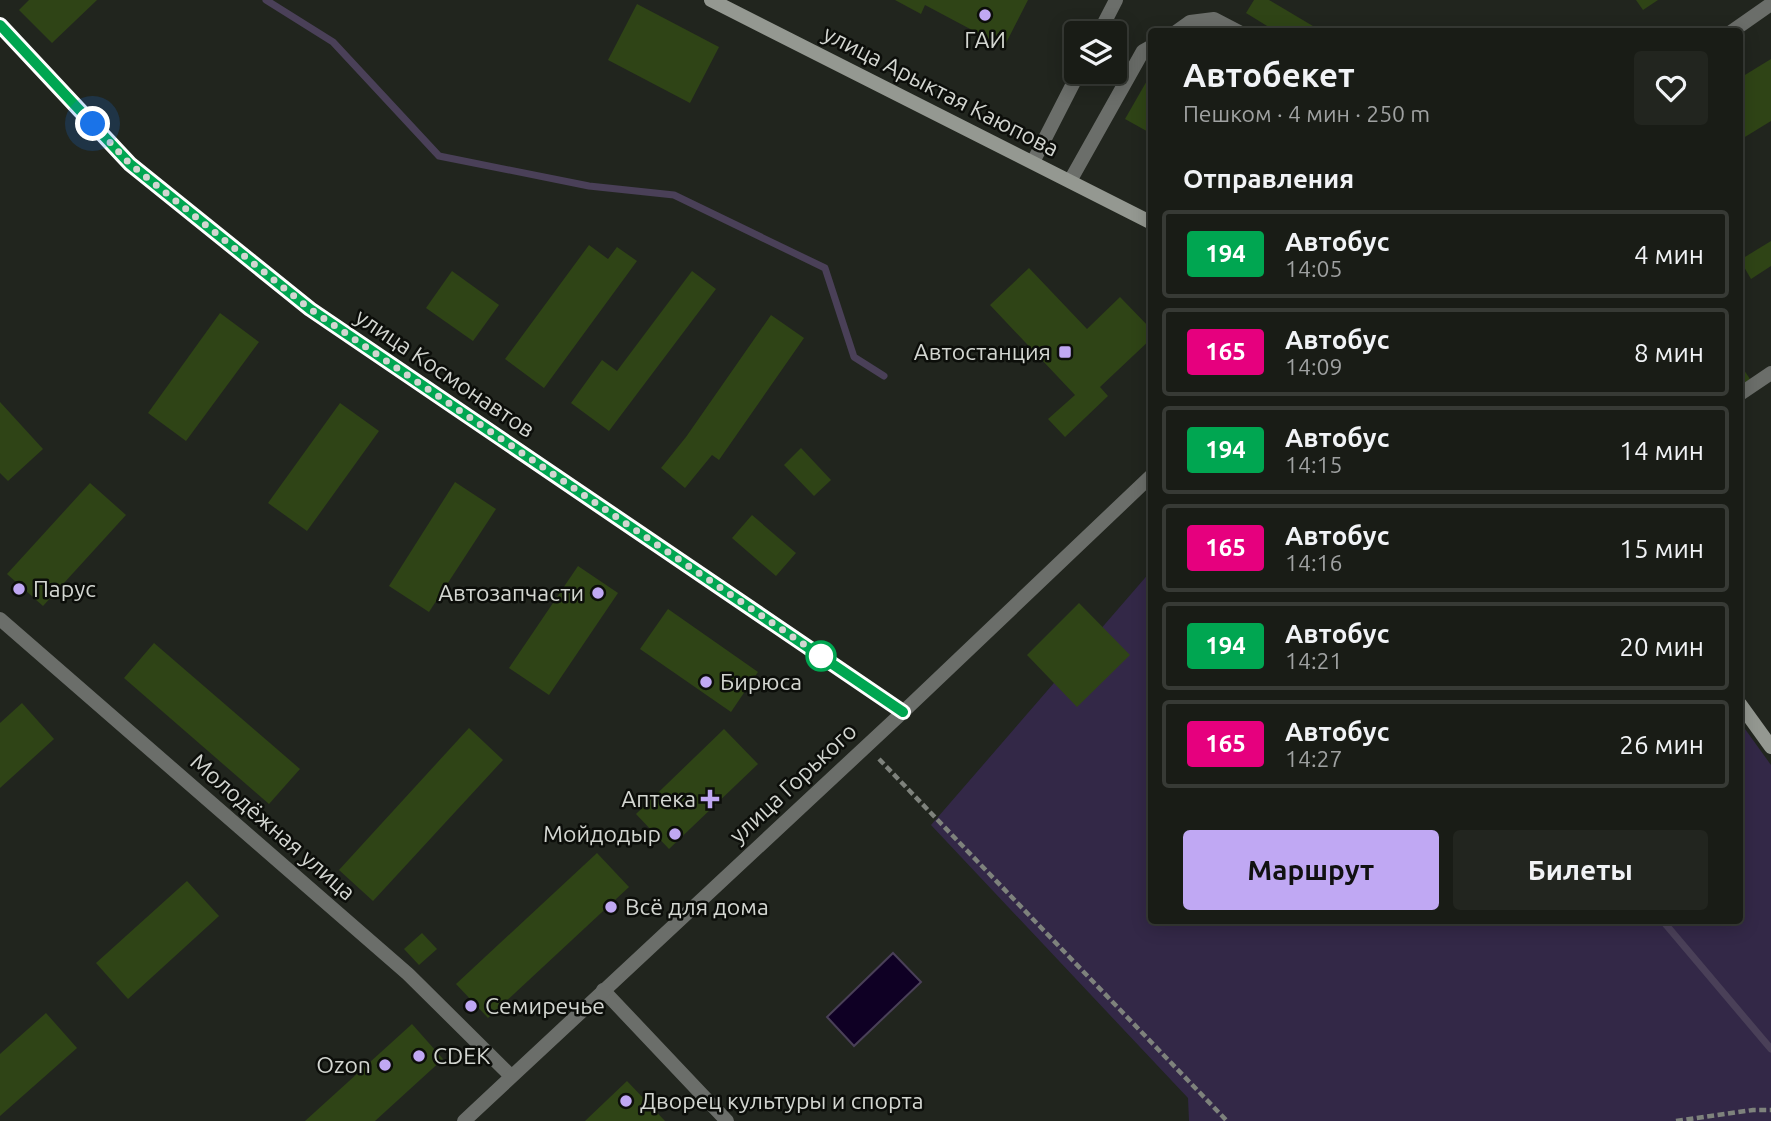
<!DOCTYPE html>
<html lang="ru">
<meta charset="utf-8">
<style>
body{margin:0;font-family:Ubuntu,sans-serif;background:#22251f;color:#f1f3f6;height:100vh;display:flex;flex-direction:column;font-size:26px;white-space:nowrap}
*{box-sizing:border-box;margin:0}
p{font-size:23px;color:#9fa1a1}
.icon{flex:none;width:38px;height:38px;fill:none;stroke:currentColor;stroke-width:2;stroke-linecap:round;stroke-linejoin:round}
.map{position:relative;flex:1;overflow:hidden}
.panel{position:absolute;left:1148px;top:28px;width:595px;height:896px;display:flex;flex-direction:column;background:#191c16;border-radius:7px;box-shadow:0 4px 18px #0003,0 0 0 2px #373a35}
.panel>*{flex:none}
.badge{padding:0 14px;border-radius:5px;font-size:24px;line-height:46px}
.tools{position:absolute;left:1064px;top:21px;display:grid;gap:14px}
.tools a{display:grid;place-items:center;width:63px;height:63px;border-radius:7px;background:#191c16;box-shadow:0 4px 18px #0003,0 0 0 2px #373a35;font-size:35px}
.you{position:absolute;width:35px;height:35px;margin:-18px;border:5px solid #fff;border-radius:50%;background:#1a73e8;box-shadow:0 0 0 10px #1a73e833}
.map>.badge{position:absolute;translate:-50% -50%;box-shadow:0 0 0 4px #fff}
h2{padding:0 35px;font-size:26px;line-height:63px}
.round{display:grid;place-items:center;flex:none;width:74px;height:74px;border-radius:7px;background:#22251f}
.head{display:flex;align-items:center;justify-content:space-between;height:119px;padding:0 35px}
h1{font-size:33px;font-weight:700;line-height:52px}
.primary-button{display:flex;gap:14px;margin-top:auto;padding:14px 35px}
.primary-button a{flex:1;height:80px;border-radius:7px;background:#c0a8f3;color:#111;font-size:28px;font-weight:700;line-height:80px;text-align:center}
.primary-button a+a{background:#22251f;color:#f1f3f6}
ul{padding:0;list-style:none}
li{display:flex;align-items:center;gap:21px;height:88px;margin:0 14px 10px;padding:0 21px;border:4px solid #373a35;border-radius:7px}
li div{flex:1}
li b{display:block;font-size:26px}
li em{font-style:normal}
li .badge{min-width:77px;font-weight:700;text-align:center}
.map>svg:first-child{display:block}
.green{fill:#332847}
.water{fill:#0f0024;stroke:#4a4058;stroke-width:2}
.lines{fill:none;stroke-linecap:round;stroke-linejoin:round}
.stream{stroke:#4a4058;stroke-width:7}
.building{fill:#2f4416}
.path{stroke:#7e827c;stroke-width:4.5;stroke-dasharray:7 3.5;stroke-linecap:butt}
.lane{stroke:#6b6e6a;stroke-width:14}
.street{stroke:#6b6e6a;stroke-width:14}
.secondary{stroke:#949891;stroke-width:14}
.line-casing{stroke:#fff;stroke-width:16}
.line{stroke:#00a651;stroke-width:10}
.walk{stroke:#d3d6d1;stroke-width:7;stroke-dasharray:0 12.6}
.poi-dot{fill:#c0a8f3;stroke:#0c0e0a;stroke-width:2.5}
.stop-dot{fill:#fff;stroke:#00a651;stroke-width:3.5}
.labels{text-anchor:middle;stroke-width:5;stroke-linejoin:round;paint-order:stroke}
.poi-label{font-size:23px;fill:#d3d6d1;stroke:#0c0e0a;text-anchor:start}
.street-label{font-size:23px;fill:#d3d6d1;stroke:#0c0e0a}
</style>
<div class="map">
<svg width="1771" height="1121" viewBox="0 0 1771 1121">
<rect width="100%" height="100%" fill="#21251e"/>
<path class="green" d="M 1151,571 L 1152,920 L 1740,920 L 1740,722 L 1771,765 L 1771,1121 L 1189,1121 L 1188,1098 L 931,825 Z"/>
<path class="water" d="M 893,953 L 921,982 L 854,1046 L 827,1017 Z"/>
<g class="lines">
<g class="stream">
<path d="M 266,0 L 333,42 L 439,156 L 589,186 L 674,195 L 825,268 L 854,357 L 884,376"/>
<path d="M 1662,920 L 1771,1049"/>
</g>
</g>
<g class="building">
<path d="M 29,0 L 97,0 L 52,43 L 19,10 Z"/>
<path d="M 895,0 L 1028,0 L 1004,47 L 925,5 L 921,14 Z"/>
<path d="M 1254,0 L 1269,0 L 1323,32 L 1277,32 L 1246,13 Z"/>
<path d="M 1636,0 L 1658,0 L 1643,10 Z"/>
<path d="M 637,4 L 719,47 L 690,103 L 608,60 Z"/>
<path d="M 1771,59 L 1771,121 L 1740,140 L 1740,78 Z"/>
<path d="M 1152,72 L 1152,134 L 1125,119 Z"/>
<path d="M 1771,241 L 1771,266 L 1751,279 L 1740,260 Z"/>
<path d="M 589,245 L 608,259 L 617,247 L 637,261 L 544,388 L 505,359 Z"/>
<path d="M 1029,268 L 1087,329 L 1120,297 L 1152,330 L 1152,338 L 1100,387 L 1108,396 L 1065,437 L 1048,419 L 1075,395 L 990,305 Z"/>
<path d="M 452,271 L 499,305 L 473,341 L 426,308 Z"/>
<path d="M 692,271 L 716,289 L 609,431 L 571,403 L 602,360 L 617,371 Z"/>
<path d="M 220,313 L 259,342 L 186,441 L 148,413 Z"/>
<path d="M 771,315 L 804,338 L 719,460 L 712,455 L 685,488 L 661,468 L 686,437 Z"/>
<path d="M 1740,364 L 1750,379 L 1740,386 Z"/>
<path d="M 0,402 L 43,449 L 8,481 L 0,473 Z"/>
<path d="M 340,403 L 379,431 L 307,531 L 268,503 Z"/>
<path d="M 801,448 L 831,480 L 814,496 L 784,465 Z"/>
<path d="M 455,482 L 496,509 L 429,612 L 389,586 Z"/>
<path d="M 90,483 L 126,515 L 43,606 L 7,574 Z"/>
<path d="M 752,515 L 796,553 L 776,576 L 732,538 Z"/>
<path d="M 578,566 L 618,593 L 549,695 L 509,668 Z"/>
<path d="M 1079,603 L 1130,655 L 1077,707 L 1027,655 Z"/>
<path d="M 668,609 L 758,672 L 731,712 L 640,649 Z"/>
<path d="M 154,643 L 300,769 L 269,804 L 124,678 Z"/>
<path d="M 22,703 L 54,739 L 0,788 L 0,723 Z"/>
<path d="M 469,728 L 503,760 L 373,901 L 339,870 Z"/>
<path d="M 724,729 L 758,764 L 669,849 L 636,814 Z"/>
<path d="M 597,853 L 629,887 L 488,1018 L 456,984 Z"/>
<path d="M 187,881 L 219,916 L 128,999 L 96,963 Z"/>
<path d="M 422,933 L 437,949 L 419,965 L 404,949 Z"/>
<path d="M 46,1013 L 77,1048 L 0,1116 L 0,1054 Z"/>
<path d="M 412,1024 L 443,1059 L 375,1121 L 305,1121 Z"/>
<path d="M 627,1081 L 665,1121 L 585,1121 Z"/>
</g>
<g class="lines">
<g class="path">
<path d="M 879,759 L 1227,1121"/>
<path d="M 1676,1121 L 1753,1110 L 1771,1110"/>
</g>
<g class="lane">
<path d="M 1176,32 L 1190,22 L 1214,19 L 1239,32"/>
<path d="M 1099,33 L 1116,0"/>
<path d="M 1033,162 L 1079,72"/>
<path d="M 1070,181 L 1143,51 L 1152,46"/>
<path d="M 1740,394 L 1771,373"/>
<path d="M 603,990 L 727,1121"/>
</g>
<g class="street">
<path d="M 0,25 L 130,164 L 310,309 L 903,712"/>
<path d="M 1731,32 L 1771,4"/>
<path d="M 0,619 L 408,974 L 511,1076"/>
<path d="M 464,1121 L 903,712 L 1152,475"/>
</g>
<g class="secondary">
<path d="M 711,0 L 1152,223"/>
<path d="M 1740,704 L 1771,747"/>
</g>
</g>
<g class="lines">
<g class="line-casing">
<path id="line" d="M 0,25 L 130,164 L 310,309 L 903,712"/>
</g>
<use href="#line" class="line"/>
<path class="walk" d="M 93,124 L 130,164 L 310,309 L 821,656"/>
</g>
<g class="poi-dot">
<circle cx="985" cy="15" r="7"/>
<rect x="1058" y="345" width="14" height="14" rx="3.5"/>
<circle cx="19" cy="589" r="7"/>
<circle cx="598" cy="593" r="7"/>
<circle cx="706" cy="682" r="7"/>
<path d="M706.5 788.5h7v7h7v7h-7v7h-7v-7h-7v-7h7z"/>
<circle cx="675" cy="834" r="7"/>
<circle cx="611" cy="907" r="7"/>
<circle cx="471" cy="1006" r="7"/>
<circle cx="419" cy="1056" r="7"/>
<circle cx="385" cy="1065" r="7"/>
<circle cx="626" cy="1101" r="7"/>
</g>
<circle class="stop-dot" cx="821" cy="656" r="14"/>
<g class="labels">
<g class="poi-label">
<text x="985" y="48" text-anchor="middle">ГАИ</text>
<text x="1051" y="360" text-anchor="end">Автостанция</text>
<text x="33" y="597">Парус</text>
<text x="584" y="601" text-anchor="end">Автозапчасти</text>
<text x="720" y="690">Бирюса</text>
<text x="696" y="807" text-anchor="end">Аптека</text>
<text x="661" y="842" text-anchor="end">Мойдодыр</text>
<text x="625" y="915">Всё для дома</text>
<text x="485" y="1014">Семиречье</text>
<text x="433" y="1064">CDEK</text>
<text x="371" y="1073" text-anchor="end">Ozon</text>
<text x="640" y="1109">Дворец культуры и спорта</text>
</g>
<g class="street-label">
<text transform="translate(941 91) rotate(27)" y="8">улица Арыктая Каюпова</text>
<text transform="translate(445 373) rotate(34)" y="8">улица Космонавтов</text>
<text transform="translate(793 783) rotate(-43)" y="8">улица Горького</text>
<text transform="translate(273 827) rotate(41)" y="8">Молодёжная улица</text>
</g>
</g>
</svg>
<div class="tools">
<a><svg class="icon" aria-label="layers" viewBox="0 0 24 24"><path d="M12 4l9 5-9 5-9-5zM3 14l9 5 9-5"/></svg></a>
</div>
<div class="you" style="left:93px;top:124px"></div>
<section class="panel">
<div class="head"><div><h1>Автобекет</h1><p>Пешком · 4 мин · 250 m</p></div><a class="round"><svg class="icon" aria-label="heart" viewBox="0 0 24 24"><path d="M12 20l-8-8c-3-5 5-10 8-4 3-6 11-1 8 4z"/></svg></a></div>
<h2>Отправления</h2>
<ul>
<li><span class="badge" style="background:#00a651;color:#fff">194</span><div><b>Автобус</b><p>14:05</p></div><em>4 мин</em></li>
<li><span class="badge" style="background:#e6007e;color:#fff">165</span><div><b>Автобус</b><p>14:09</p></div><em>8 мин</em></li>
<li><span class="badge" style="background:#00a651;color:#fff">194</span><div><b>Автобус</b><p>14:15</p></div><em>14 мин</em></li>
<li><span class="badge" style="background:#e6007e;color:#fff">165</span><div><b>Автобус</b><p>14:16</p></div><em>15 мин</em></li>
<li><span class="badge" style="background:#00a651;color:#fff">194</span><div><b>Автобус</b><p>14:21</p></div><em>20 мин</em></li>
<li><span class="badge" style="background:#e6007e;color:#fff">165</span><div><b>Автобус</b><p>14:27</p></div><em>26 мин</em></li>
</ul>
<div class="primary-button"><a>Маршрут</a><a>Билеты</a></div>
</section>
</div>
